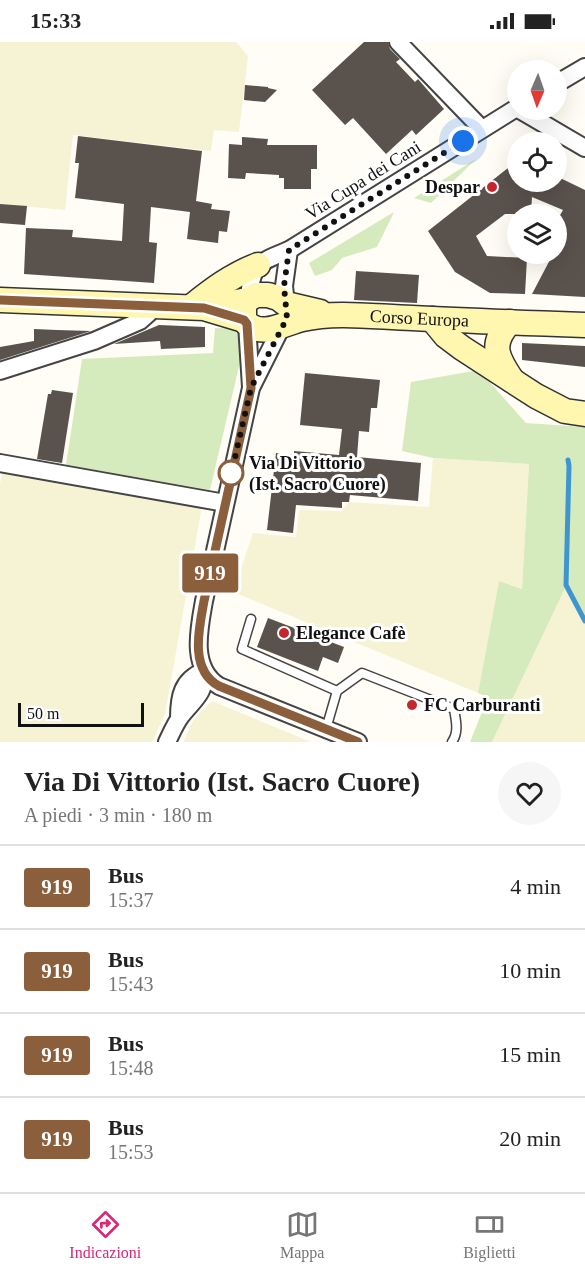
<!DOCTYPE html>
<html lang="it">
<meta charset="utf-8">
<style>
body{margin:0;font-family:Georgia,serif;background:#f6f6f6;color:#222;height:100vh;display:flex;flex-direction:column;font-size:22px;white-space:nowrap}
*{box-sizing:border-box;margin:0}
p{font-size:20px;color:#767676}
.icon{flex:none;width:33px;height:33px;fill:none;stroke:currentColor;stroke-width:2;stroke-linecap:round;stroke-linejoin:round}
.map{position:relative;height:700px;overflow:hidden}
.panel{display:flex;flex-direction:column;background:#fff;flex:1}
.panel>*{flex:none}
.badge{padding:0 12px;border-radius:4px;font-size:21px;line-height:39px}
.needle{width:39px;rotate:182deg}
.controls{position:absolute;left:507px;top:18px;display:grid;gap:12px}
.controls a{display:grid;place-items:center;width:60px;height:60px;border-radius:50%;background:#fff;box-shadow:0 6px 24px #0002;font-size:30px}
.scale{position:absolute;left:18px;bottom:15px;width:126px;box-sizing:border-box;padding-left:6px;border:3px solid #111;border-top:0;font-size:16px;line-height:21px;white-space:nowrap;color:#111;-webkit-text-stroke:4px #fff;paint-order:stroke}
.you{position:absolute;width:30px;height:30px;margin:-15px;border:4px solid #fff;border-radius:50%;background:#1a73e8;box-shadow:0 0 0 9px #1a73e833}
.map>.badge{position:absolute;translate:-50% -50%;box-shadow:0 0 0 3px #fff}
.round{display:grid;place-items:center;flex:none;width:63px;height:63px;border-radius:32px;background:#f6f6f6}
.head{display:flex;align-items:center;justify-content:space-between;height:102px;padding:0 24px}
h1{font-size:28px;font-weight:700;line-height:45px}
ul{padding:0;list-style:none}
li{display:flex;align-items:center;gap:18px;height:84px;padding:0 24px;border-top:2px solid #e0e0e0}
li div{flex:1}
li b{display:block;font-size:22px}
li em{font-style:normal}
li .badge{min-width:66px;font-weight:700;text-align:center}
.status{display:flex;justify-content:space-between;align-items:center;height:42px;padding:0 30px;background:#fff;direction:ltr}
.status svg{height:16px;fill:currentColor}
.menu{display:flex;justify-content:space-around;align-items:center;height:84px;border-top:2px solid #e0e0e0;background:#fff;font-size:16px;color:#767676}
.menu a{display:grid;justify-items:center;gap:3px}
.menu .on{color:#db2777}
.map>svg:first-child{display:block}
.farmland{fill:#f6f3d4}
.green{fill:#d5ebbd}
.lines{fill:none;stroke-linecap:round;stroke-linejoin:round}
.stream{stroke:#3f96cf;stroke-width:5}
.building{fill:#5a524d}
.service-casing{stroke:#444;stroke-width:11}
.minor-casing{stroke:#444;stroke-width:20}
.secondary-casing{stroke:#333;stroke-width:27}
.service{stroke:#fff;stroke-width:8}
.minor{stroke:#fff;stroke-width:16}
.secondary{stroke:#fff6b0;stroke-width:24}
.line-casing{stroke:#fff;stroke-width:14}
.line{stroke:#8b5e3c;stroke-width:9}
.walk{stroke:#111;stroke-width:6;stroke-dasharray:0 10.8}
.poi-dot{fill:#c4262e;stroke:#fff;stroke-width:2}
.stop-dot{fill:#fff;stroke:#8b5e3c;stroke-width:3}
.labels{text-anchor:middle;stroke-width:6;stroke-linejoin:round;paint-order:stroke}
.street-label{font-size:18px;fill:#111;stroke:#fff}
.poi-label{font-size:18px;font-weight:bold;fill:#111;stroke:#fff;text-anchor:start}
.stop-label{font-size:18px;font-weight:bold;fill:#111;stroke:#fff;text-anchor:start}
</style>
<div class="status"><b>15:33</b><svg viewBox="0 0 49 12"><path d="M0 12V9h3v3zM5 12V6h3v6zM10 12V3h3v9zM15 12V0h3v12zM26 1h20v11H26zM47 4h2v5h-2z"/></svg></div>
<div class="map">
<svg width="585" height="700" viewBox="0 0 585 700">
<rect width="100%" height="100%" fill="#fffdf5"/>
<g class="farmland">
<path d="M 0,0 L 236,0 L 248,14 L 239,90 L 214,88 L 211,109 L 73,93 L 65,168 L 0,162 Z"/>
<path d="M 433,416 L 529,422 L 522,547 L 499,539 L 478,651 L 233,550 L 253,491 L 296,495 L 299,468 L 341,469 L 349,460 L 429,465 Z"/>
<path d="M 3,427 L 202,464 L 165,672 L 152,700 L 0,700 L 0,442 Z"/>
<path d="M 566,543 L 585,579 L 585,700 L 492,700 Z"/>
<path d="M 212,659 L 311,700 L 183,700 L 194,677 Z"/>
</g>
<g class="green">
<path d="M 476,117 L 431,161 L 414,156 Z"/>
<path d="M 394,170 L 377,205 L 342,216 L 332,228 L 315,234 L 309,221 Z"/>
<path d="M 215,286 L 241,287 L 240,320 L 210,448 L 66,423 L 82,317 L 213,311 Z"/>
<path d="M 479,328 L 526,381 L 585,385 L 585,579 L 566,544 L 492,700 L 470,700 L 488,655 L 478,651 L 499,539 L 522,547 L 529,422 L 433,416 L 402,409 L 411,340 Z"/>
</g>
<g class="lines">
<path class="stream" d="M 568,418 L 569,424 L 566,543 L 585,579"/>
</g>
<g class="building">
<path d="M 364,0 L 388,0 L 390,7 L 400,17 L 396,20 L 415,40 L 418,37 L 444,67 L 416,93 L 412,88 L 386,112 L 353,76 L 345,83 L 312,48 Z"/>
<path d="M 245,43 L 268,45 L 268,46 L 277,48 L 265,60 L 244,58 Z"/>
<path d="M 78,94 L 202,109 L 196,159 L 212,162 L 211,167 L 230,169 L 227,190 L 219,189 L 218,201 L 187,197 L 190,170 L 151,165 L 149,200 L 157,201 L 154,241 L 24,232 L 26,186 L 73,188 L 72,195 L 122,199 L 124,162 L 75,156 L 79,121 L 75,121 Z"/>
<path d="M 242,95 L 268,97 L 267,103 L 317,103 L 317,127 L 311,127 L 311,147 L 284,147 L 284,136 L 279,136 L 279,133 L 246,131 L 245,137 L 228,136 L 229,102 L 242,103 Z"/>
<path d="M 508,126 L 518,127 L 518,140 L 556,140 L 556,134 L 585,148 L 585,255 L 532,252 L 553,212 L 556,212 L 556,180 L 563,168 L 532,155 L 531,172 L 505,172 L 476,194 L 487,214 L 527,216 L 525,252 L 490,251 L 455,230 L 428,189 Z"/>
<path d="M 0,162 L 27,164 L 25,183 L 0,181 Z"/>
<path d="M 356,229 L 419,233 L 417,261 L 354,258 Z"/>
<path d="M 159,283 L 205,285 L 205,305 L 161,307 L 160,299 L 114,302 Z"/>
<path d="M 34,287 L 57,288 L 91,289 L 0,318 L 0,305 L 34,299 Z"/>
<path d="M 522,301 L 585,304 L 585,325 L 522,318 Z"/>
<path d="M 305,331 L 380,338 L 377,366 L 371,366 L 369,390 L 359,389 L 357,415 L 421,421 L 418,459 L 350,453 L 349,460 L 342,460 L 342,466 L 296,463 L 293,491 L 267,488 L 276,411 L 294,413 L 294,409 L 339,413 L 342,387 L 300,383 Z"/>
<path d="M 52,348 L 73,351 L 62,421 L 37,417 L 48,352 L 51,352 Z"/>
<path d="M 268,576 L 344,605 L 338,621 L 323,615 L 318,629 L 257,605 Z"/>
</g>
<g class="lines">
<g class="service-casing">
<g id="service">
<path d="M 251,577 L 242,607 L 337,649"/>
<path d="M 326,687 L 337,649 L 362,631 L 454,667 C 456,679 459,690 452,700"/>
</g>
</g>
<g class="minor-casing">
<g id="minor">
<path d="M 398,0 L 482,87"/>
<path d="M 556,42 L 585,25"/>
<path d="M 520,68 L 585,106"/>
<path d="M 249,256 C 252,221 258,221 289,208 L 518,65"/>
<path d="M 286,262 L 284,244 L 289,208"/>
<path d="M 247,282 L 251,345"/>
<path d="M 282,284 L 251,346 L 204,559 C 199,587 190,626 219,644 L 358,700"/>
<path d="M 0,329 L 94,299 L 140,279 L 149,271 L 150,264"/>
<path d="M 0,421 L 225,461"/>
<path d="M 167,700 C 171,692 175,682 181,674 C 193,658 206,652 204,629 C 182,638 179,654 179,676"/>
</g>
</g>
<g class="secondary-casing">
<g id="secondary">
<path d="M 0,258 L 204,266 L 244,278"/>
<path id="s1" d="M 247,258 L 244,264 L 244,278 C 259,298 285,281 302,277 C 337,269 376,275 412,276 C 469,279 527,281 585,283"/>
<path d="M 231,261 L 247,258 L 256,253 L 268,253 L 278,256 L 286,262 L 320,270"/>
<path d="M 191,265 C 212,248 232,233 258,223"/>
<path d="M 432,277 L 446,294 L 462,306 L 536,354 L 565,369 L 585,372"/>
<path d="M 510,280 C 489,302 497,316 512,338"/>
</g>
</g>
<use href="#service" class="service"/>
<use href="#minor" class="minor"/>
<use href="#secondary" class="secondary"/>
</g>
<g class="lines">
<g class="line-casing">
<path id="line" d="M 0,258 L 204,266 L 244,278 L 247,282 L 251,346 L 204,559 C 199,586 189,628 219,644 L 358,700"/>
</g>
<use href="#line" class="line"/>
<path class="walk" d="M 231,431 L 231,433 L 251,346 L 287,276 L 284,244 L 289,208 L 463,99"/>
</g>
<g class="poi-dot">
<circle cx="492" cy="145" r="6"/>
<circle cx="284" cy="591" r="6"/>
<circle cx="412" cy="663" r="6"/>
</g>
<circle class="stop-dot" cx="231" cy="431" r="12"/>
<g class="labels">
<g class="street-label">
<text transform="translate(363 138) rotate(-32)" y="6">Via Cupa dei Cani</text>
<text dy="6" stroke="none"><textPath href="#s1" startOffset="201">Corso Europa</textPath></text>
</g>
<g class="poi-label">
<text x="480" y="151" text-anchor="end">Despar</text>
<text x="296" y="597">Elegance Cafè</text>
<text x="424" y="669">FC Carburanti</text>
</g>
<g class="stop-label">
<text x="249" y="427">Via Di Vittorio<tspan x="249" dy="21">(Ist. Sacro Cuore)</tspan></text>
</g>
</g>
</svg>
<div class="controls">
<a><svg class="needle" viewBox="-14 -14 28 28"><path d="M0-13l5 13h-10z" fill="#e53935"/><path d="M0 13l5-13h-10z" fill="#767676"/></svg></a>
<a><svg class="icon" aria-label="locate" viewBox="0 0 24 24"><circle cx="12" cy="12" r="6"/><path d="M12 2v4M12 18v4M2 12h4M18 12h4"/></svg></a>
<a><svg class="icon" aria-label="layers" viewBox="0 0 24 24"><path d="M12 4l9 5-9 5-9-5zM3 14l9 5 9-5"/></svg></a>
</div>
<div class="scale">50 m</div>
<div class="you" style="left:463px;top:99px"></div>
<b class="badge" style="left:210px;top:531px;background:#8b5e3c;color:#fff">919</b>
</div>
<section class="panel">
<div class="head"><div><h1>Via Di Vittorio (Ist. Sacro Cuore)</h1><p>A piedi · 3 min · 180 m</p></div><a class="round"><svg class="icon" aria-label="heart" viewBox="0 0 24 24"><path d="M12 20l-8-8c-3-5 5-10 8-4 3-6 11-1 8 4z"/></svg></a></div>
<ul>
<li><span class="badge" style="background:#8b5e3c;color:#fff">919</span><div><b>Bus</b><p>15:37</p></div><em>4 min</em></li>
<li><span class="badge" style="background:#8b5e3c;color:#fff">919</span><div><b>Bus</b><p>15:43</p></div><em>10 min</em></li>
<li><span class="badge" style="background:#8b5e3c;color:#fff">919</span><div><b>Bus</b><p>15:48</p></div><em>15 min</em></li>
<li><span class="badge" style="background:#8b5e3c;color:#fff">919</span><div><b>Bus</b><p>15:53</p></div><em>20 min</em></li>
</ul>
</section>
<nav class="menu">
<a class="on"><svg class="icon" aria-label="directions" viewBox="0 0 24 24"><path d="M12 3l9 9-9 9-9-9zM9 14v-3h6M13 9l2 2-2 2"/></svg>Indicazioni</a>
<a><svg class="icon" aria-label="map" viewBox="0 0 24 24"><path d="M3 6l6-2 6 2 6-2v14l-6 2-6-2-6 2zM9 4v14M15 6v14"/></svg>Mappa</a>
<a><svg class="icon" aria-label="tickets" viewBox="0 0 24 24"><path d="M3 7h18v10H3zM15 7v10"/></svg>Biglietti</a>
</nav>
